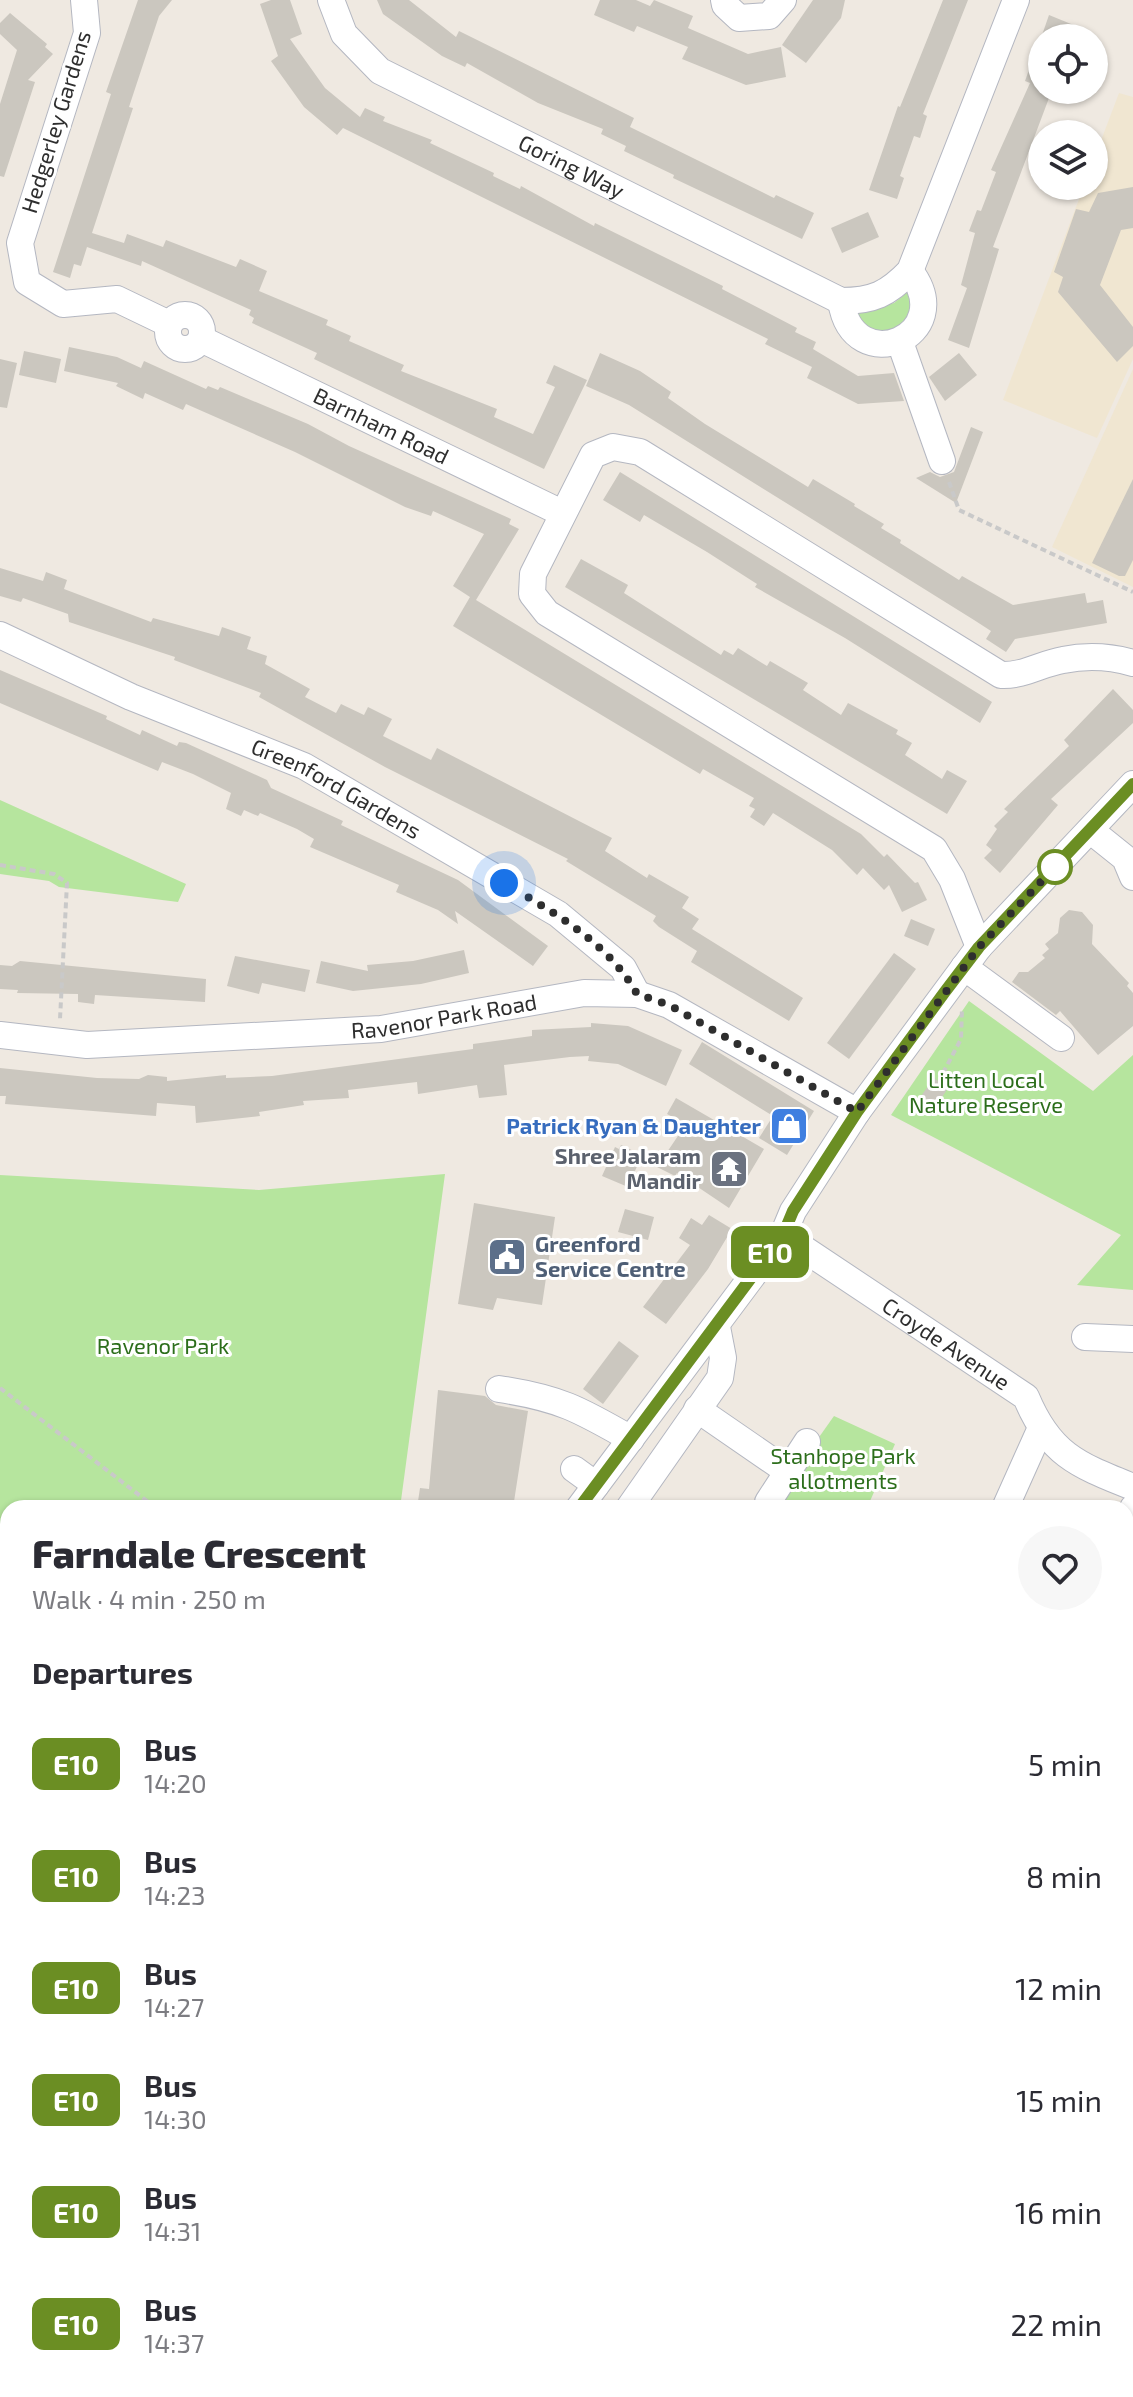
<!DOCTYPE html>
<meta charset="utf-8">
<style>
body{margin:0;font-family:"Exo 2",sans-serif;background:#f7f7f7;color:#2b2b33;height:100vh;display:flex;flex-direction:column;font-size:30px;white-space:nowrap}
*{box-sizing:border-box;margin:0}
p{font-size:26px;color:#7c7c81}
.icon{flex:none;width:44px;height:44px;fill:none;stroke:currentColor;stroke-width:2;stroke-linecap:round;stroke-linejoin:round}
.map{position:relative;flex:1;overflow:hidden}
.details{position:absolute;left:0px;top:1500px;width:1134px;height:898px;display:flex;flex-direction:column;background:#fff;border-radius:24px 24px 0 0;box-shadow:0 2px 6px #0004}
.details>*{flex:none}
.badge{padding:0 16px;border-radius:12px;font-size:28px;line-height:52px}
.controls{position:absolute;left:1028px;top:24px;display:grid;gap:16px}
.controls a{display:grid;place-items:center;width:80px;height:80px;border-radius:50%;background:#fff;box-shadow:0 2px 6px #0004;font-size:40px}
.you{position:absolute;width:40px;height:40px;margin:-20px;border:6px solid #fff;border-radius:50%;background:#1a73e8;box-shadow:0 0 0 12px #1a73e833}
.map>.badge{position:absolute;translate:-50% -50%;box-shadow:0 0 0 4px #fff}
h2{padding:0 32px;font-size:30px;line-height:72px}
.round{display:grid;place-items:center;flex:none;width:84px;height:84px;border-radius:42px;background:#f7f7f7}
.summary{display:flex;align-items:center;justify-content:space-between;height:136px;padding:0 32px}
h1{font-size:38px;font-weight:800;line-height:60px}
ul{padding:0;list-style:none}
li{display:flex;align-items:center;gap:24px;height:112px;padding:0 32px}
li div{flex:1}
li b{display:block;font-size:30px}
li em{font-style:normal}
li .badge{min-width:88px;font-weight:700;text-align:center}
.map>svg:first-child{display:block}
.education{fill:#f0e6d1}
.green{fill:#b6e59e}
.building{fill:#cbc7bf}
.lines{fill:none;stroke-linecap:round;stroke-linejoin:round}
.minor-casing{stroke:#b4b7c1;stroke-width:28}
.major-casing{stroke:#c9c9c9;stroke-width:34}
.path{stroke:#c9c9c9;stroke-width:4;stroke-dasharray:6 4;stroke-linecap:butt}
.minor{stroke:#fff;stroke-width:26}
.major{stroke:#f2d163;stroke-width:32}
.line-casing{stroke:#fff;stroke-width:18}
.line{stroke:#6b8e23;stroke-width:12}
.walk{stroke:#2e2e2e;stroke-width:8;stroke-dasharray:0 14.4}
.stop-dot{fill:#fff;stroke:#6b8e23;stroke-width:4}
.labels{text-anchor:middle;stroke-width:6;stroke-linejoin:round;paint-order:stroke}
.street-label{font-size:22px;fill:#2e2e2e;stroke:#fff}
.park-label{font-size:22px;fill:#2c6e1b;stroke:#fff}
.shop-label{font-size:22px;font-weight:bold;fill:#366cbe;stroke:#fff;text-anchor:end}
.worship-label{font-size:22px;font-weight:bold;fill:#5b616d;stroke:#fff;text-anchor:end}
.service-label{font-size:22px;font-weight:bold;fill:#4e5e75;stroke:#fff;text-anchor:start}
</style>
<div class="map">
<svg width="1133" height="2397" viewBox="0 0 1133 2397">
<rect width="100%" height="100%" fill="#efe9e1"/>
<g class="education">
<path d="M 1119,93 L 1133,97 L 1133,359 L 1097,438 L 1003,400 L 1084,186 L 1094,186 L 1094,159 Z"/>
<path d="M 1133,369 L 1133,587 L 1052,547 Z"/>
<path d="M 139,2390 L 334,2390 L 347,2397 L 149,2397 Z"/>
</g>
<g class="green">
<path d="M 909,291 L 919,303 L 892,334 L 862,329 L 858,311 L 894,303 Z"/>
<path d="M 0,800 L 186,884 L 178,902 L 59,887 L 49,881 L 0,874 Z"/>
<path d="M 969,1001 L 1093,1091 L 1133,1055 L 1133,1290 L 1077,1285 L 1121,1235 L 891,1115 Z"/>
<path d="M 445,1174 L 400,1508 L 8,1508 L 8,1941 L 0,1955 L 0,1175 L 259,1190 Z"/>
<path d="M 834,1416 L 895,1444 L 867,1508 L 769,1508 Z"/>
</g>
<g class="building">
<path d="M 138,0 L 172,0 L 159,16 L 129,107 L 133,108 L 92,233 L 124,243 L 127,234 L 163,247 L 166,240 L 236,267 L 240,259 L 267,271 L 259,291 L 328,320 L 326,325 L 351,336 L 349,341 L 404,365 L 401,371 L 497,409 L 494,417 L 533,434 L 555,387 L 546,383 L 554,365 L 587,380 L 544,469 L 314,359 L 317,353 L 252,323 L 254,318 L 249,315 L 251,310 L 142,261 L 141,266 L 87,247 L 81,266 L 74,264 L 70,278 L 53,272 L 111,94 L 106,92 Z"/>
<path d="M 271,0 L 290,0 L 302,34 L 290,39 L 325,88 L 360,117 L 365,108 L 385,117 L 383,121 L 432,140 L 430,143 L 494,173 L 493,176 L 520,189 L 521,186 L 594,226 L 595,223 L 723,286 L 722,289 L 797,328 L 795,332 L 816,342 L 813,349 L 858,376 L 894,373 L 904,401 L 858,404 L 807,378 L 812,367 L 765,344 L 768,339 L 343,128 L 337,135 L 304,107 L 271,61 L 278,56 L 260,4 Z"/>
<path d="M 377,0 L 409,0 L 456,37 L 459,31 L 634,118 L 630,127 L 774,198 L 776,195 L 814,213 L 802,239 L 673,178 L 674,175 L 624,151 L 626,146 L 601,134 L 603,129 L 538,103 L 467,63 L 465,67 L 442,56 L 383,14 Z"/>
<path d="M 600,0 L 636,0 L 650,6 L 654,0 L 693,16 L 688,28 L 748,54 L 781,47 L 786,77 L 746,85 L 682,59 L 688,47 L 637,26 L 634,32 L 594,15 Z"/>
<path d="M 813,0 L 845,0 L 841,18 L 806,63 L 782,45 Z"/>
<path d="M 943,0 L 968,0 L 923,114 L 927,116 L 920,138 L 914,136 L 900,176 L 904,178 L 897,199 L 869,190 L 898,106 L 900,107 Z"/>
<path d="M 10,13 L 47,44 L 45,47 L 53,54 L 28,80 L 35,82 L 4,177 L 0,176 L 0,104 L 17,50 L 0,34 L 0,23 Z"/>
<path d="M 1049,15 L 1076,26 L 1071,38 L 1041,38 Z"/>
<path d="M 1040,39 L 1042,90 L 1052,90 L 993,247 L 999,249 L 969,348 L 948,340 L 967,288 L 961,285 L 975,233 L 969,231 L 977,210 L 981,211 L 996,172 L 991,170 L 1030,83 L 1025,81 Z"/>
<path d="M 1133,187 L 1133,228 L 1121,230 L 1100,285 L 1133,327 L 1133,346 L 1117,362 L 1058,292 L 1063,277 L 1054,272 L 1076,209 L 1089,212 L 1098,193 Z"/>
<path d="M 868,212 L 879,237 L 842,253 L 831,228 Z"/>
<path d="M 69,347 L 117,357 L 141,368 L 144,361 L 206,389 L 208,386 L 218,390 L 220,387 L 308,424 L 349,446 L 511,519 L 509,524 L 519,529 L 476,600 L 861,834 L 884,857 L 887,854 L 915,883 L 918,882 L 927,900 L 902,912 L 889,885 L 884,890 L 863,868 L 857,875 L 832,850 L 773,813 L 764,826 L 750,817 L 755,809 L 749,806 L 754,798 L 703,769 L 700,774 L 453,626 L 470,597 L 453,586 L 484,534 L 433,511 L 431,516 L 405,507 L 295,452 L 186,404 L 183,410 L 145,393 L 143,399 L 116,386 L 118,383 L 64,371 Z"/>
<path d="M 24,351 L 61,359 L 56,383 L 19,375 Z"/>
<path d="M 600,353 L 640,371 L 671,392 L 668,398 L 705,424 L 808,487 L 813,479 L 855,504 L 854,506 L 884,524 L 881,528 L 901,540 L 900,543 L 959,580 L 962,576 L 1013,605 L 1085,593 L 1087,603 L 1103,600 L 1107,623 L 1015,639 L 1006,652 L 986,639 L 991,631 L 974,620 L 629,405 L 586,386 Z"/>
<path d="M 959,353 L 977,375 L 945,401 L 929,377 Z"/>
<path d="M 0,359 L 17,363 L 7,408 L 0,407 Z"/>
<path d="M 971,427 L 983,432 L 956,503 L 916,478 L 930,472 L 940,477 L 954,472 Z"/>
<path d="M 620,472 L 992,702 L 980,723 L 845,638 L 755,587 L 757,584 L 707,552 L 644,515 L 640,522 L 603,500 Z"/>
<path d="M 1133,479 L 1133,560 L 1125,576 L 1119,576 L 1092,563 Z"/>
<path d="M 581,559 L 628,585 L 624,593 L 721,655 L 724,650 L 733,655 L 738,648 L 767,666 L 770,661 L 808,683 L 803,690 L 841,715 L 848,703 L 898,730 L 896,734 L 912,743 L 905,755 L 942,779 L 947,770 L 967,781 L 947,814 L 565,587 Z"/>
<path d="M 0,568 L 43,581 L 46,572 L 67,580 L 64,589 L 151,622 L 153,618 L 219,636 L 222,627 L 251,637 L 247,649 L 267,656 L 265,664 L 310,689 L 305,697 L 336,713 L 341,704 L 364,715 L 368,707 L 392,719 L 383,736 L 431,760 L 437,748 L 612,838 L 605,851 L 647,878 L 649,874 L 689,897 L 682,908 L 699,919 L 692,929 L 803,998 L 789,1021 L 691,962 L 697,951 L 659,927 L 653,921 L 656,916 L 566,861 L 568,859 L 385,767 L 259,697 L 261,693 L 174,660 L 175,657 L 69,622 L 68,614 L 23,598 L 21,602 L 0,596 Z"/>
<path d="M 0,670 L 107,716 L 106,719 L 140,735 L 142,730 L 177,746 L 179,742 L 186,743 L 267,780 L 271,788 L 343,821 L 341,825 L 458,880 L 548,946 L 533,966 L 455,911 L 458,924 L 438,910 L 396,892 L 399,885 L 310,847 L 314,839 L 297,829 L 260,813 L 258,816 L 244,810 L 241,816 L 226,809 L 231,793 L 193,774 L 162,762 L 158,771 L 0,703 Z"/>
<path d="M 1113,689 L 1133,710 L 1133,723 L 1051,799 L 1058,805 L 1000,873 L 984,858 L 992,850 L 986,845 L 997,829 L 994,826 L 1008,812 L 1004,809 L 1069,746 L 1064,740 Z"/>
<path d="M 1069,910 L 1082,912 L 1093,925 L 1092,944 L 1129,983 L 1127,986 L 1133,993 L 1133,1026 L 1098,1055 L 1060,1011 L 1056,1015 L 1012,982 L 1019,972 L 1028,972 L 1045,958 L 1042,955 L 1049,949 L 1045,944 L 1058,933 L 1060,918 Z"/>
<path d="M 911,919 L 935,929 L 928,946 L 904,936 Z"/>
<path d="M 464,950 L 469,973 L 421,984 L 353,991 L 316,983 L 321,961 L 368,971 L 367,965 L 413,961 Z"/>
<path d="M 894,953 L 916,969 L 849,1059 L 827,1043 Z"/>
<path d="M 235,956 L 310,970 L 305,992 L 262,983 L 259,994 L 227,986 Z"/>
<path d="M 20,961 L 206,979 L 205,1002 L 95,995 L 94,1004 L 78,1002 L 78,994 L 17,993 L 18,990 L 0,989 L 0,965 L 12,966 Z"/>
<path d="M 591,1023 L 628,1026 L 682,1050 L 666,1086 L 618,1064 L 588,1061 L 589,1056 L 570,1057 L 504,1065 L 507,1095 L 479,1098 L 477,1085 L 418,1094 L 417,1082 L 348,1090 L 349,1098 L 303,1101 L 304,1105 L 259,1112 L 260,1116 L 196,1123 L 195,1106 L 157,1103 L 156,1116 L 5,1104 L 6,1096 L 0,1096 L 0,1068 L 97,1078 L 139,1079 L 148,1075 L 167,1077 L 167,1081 L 226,1075 L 226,1078 L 272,1076 L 473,1049 L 473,1044 L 532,1036 L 532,1030 L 591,1027 Z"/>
<path d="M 702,1042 L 814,1111 L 787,1155 L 759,1138 L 773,1116 L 689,1064 Z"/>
<path d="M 934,1078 L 948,1088 L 931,1114 L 916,1103 Z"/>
<path d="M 676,1098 L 764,1149 L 729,1208 L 677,1173 L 675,1176 L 657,1167 L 686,1124 L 667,1114 Z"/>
<path d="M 621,1145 L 642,1155 L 628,1187 L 602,1176 L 615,1147 L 619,1149 Z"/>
<path d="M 474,1203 L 555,1217 L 542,1305 L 497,1298 L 493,1310 L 458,1304 Z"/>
<path d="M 625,1209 L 654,1217 L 648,1240 L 618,1232 Z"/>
<path d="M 709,1215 L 732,1229 L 708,1269 L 666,1324 L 643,1307 L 690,1245 L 679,1238 L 691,1218 L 702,1225 Z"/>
<path d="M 619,1341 L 639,1356 L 603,1404 L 583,1389 Z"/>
<path d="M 438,1390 L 485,1396 L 496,1405 L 528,1411 L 513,1508 L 417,1508 L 420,1488 L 429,1489 Z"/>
</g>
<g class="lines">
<g class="minor-casing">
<g id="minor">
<path d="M 84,0 L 87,33 L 20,243 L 27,282 L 63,304 L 117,299 L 169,324"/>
<path id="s1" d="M 331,0 L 344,34 L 380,71 L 841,301 C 873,301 888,294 910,271 L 1016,0"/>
<path d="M 724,0 L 725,5 L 739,18 L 769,16 L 783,0"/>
<path d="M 841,301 C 853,381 960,336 910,271"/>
<circle cx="185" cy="332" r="17"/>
<path id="s2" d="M 201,339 L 562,513"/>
<path d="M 900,342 L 942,461"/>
<path id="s3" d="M 0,635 L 131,697 L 304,766 L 558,914 L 623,968 L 637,994"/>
<path d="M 1090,830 L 1125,858 L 1133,877"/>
<path d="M 979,947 L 952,879 L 934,849 L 547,613 L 532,594 L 533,574 L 593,455 L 613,447 L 640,452 L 1001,675 C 1024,676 1040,664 1063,660 C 1087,655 1109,656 1133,663"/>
<path d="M 964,967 L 1061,1038"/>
<path id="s4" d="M 0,1035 L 87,1045 L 381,1029 L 584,993 L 637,994 L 669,1005 L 857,1112"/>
<path id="s5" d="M 783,1235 L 1026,1397 C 1050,1455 1078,1465 1133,1487"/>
<path d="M 1085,1337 L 1133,1339"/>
<path d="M 499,1389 C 559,1398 579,1409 631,1439"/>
<path d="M 697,1409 L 787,1471"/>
<path d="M 574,1469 L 596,1485"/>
<path d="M 768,1502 L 807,1442"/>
<path d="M 579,1508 L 783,1235 L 793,1211 L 857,1112 L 979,947 L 1133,784"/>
<path d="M 629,1508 L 720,1378 L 723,1358 L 717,1327"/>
<path d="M 1005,1508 L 1040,1430"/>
<path d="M 1126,1525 L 1133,1508"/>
<path d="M 1126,1958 L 1133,1959"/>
<path d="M 1128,2220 L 1133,2203"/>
<path d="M 0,2239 L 8,2239"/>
<path d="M 0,2372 L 8,2360"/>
<path d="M 153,2390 L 163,2397"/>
<path d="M 909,2390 L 934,2397"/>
<path d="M 738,2397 L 740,2390"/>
</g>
</g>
<g class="major-casing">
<g id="major">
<path d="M 1126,1876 L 1133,1858"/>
<path d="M 0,2210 L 8,2209"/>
<path d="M 575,2390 L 589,2397"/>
<path d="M 957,2397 L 958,2390"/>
</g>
</g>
<g class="path">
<path d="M 949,482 L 959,510 L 1133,592"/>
<path d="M 0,865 L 54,874 L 67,883 L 60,1019"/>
<path d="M 943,1073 L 961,1039 L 962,1008"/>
<path d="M 0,1388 L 156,1508"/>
<path d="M 0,1647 L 8,1649"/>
</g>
<use href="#minor" class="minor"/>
<use href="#major" class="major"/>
</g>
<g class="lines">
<g class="line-casing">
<path id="line" d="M 579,1508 L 783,1235 L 793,1211 L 857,1112 L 944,993 L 979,947 L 1133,784"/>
</g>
<use href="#line" class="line"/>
<path class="walk" d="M 504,883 C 553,912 609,943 637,994 L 669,1005 L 857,1112 L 979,947 L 1055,867"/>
</g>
<defs>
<g id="shop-square" transform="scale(2)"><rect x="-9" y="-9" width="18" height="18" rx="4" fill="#3f7fe0" stroke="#fff"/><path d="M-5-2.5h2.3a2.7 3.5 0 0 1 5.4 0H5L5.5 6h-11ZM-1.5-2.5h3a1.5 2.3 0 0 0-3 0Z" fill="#fff"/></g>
<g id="temple-square" transform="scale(2)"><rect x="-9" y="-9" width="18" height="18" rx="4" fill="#6b7280" stroke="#fff"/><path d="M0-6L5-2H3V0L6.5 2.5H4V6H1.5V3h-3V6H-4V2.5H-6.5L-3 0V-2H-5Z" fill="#fff"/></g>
<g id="civic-square" transform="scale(2)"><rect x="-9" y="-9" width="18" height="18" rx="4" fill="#5c6f8a" stroke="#fff"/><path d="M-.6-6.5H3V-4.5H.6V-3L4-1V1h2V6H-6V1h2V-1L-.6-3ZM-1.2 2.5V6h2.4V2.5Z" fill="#fff"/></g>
</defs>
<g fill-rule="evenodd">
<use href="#shop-square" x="789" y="1126"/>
<use href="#temple-square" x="729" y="1169"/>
<use href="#civic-square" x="507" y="1257"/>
</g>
<circle class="stop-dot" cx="1055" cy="867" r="16"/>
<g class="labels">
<g class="street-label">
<text transform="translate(56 122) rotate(-73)" y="8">Hedgerley Gardens</text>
<text dy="8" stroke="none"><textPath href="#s1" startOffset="302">Goring Way</textPath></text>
<text dy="8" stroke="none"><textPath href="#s2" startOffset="200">Barnham Road</textPath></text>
<text dy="8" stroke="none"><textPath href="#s3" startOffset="370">Greenford Gardens</textPath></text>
<text dy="8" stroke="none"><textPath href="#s4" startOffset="446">Ravenor Park Road</textPath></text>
<text dy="8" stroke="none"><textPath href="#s5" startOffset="196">Croyde Avenue</textPath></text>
</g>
<g class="park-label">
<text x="986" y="1088">Litten Local<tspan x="986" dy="25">Nature Reserve</tspan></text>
<text x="163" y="1354">Ravenor Park</text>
<text x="843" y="1464">Stanhope Park<tspan x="843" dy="25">allotments</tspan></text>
</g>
<g class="shop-label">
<text x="761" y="1134">Patrick Ryan &amp; Daughter</text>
</g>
<g class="worship-label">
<text x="701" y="1164">Shree Jalaram<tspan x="701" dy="25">Mandir</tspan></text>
</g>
<g class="service-label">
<text x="535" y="1252">Greenford<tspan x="535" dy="25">Service Centre</tspan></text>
</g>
</g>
</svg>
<div class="controls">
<a><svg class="icon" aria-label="locate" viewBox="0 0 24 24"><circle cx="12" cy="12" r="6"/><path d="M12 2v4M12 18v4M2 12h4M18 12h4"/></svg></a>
<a><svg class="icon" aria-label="layers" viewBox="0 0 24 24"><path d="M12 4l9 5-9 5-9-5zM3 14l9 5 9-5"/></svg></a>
</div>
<div class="you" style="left:504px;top:883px"></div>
<b class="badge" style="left:770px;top:1252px;background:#6b8e23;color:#fff">E10</b>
<section class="details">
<div class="summary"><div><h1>Farndale Crescent</h1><p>Walk · 4 min · 250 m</p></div><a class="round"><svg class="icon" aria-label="heart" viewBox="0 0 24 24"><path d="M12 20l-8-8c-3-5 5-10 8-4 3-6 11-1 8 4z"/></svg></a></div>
<h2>Departures</h2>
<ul>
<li><span class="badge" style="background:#6b8e23;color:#fff">E10</span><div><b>Bus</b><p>14:20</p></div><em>5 min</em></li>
<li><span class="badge" style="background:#6b8e23;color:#fff">E10</span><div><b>Bus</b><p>14:23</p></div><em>8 min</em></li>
<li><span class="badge" style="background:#6b8e23;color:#fff">E10</span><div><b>Bus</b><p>14:27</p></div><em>12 min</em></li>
<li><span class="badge" style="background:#6b8e23;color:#fff">E10</span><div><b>Bus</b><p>14:30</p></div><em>15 min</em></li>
<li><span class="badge" style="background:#6b8e23;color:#fff">E10</span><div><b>Bus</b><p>14:31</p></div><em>16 min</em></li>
<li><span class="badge" style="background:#6b8e23;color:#fff">E10</span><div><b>Bus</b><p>14:37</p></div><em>22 min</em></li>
</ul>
</section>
</div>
